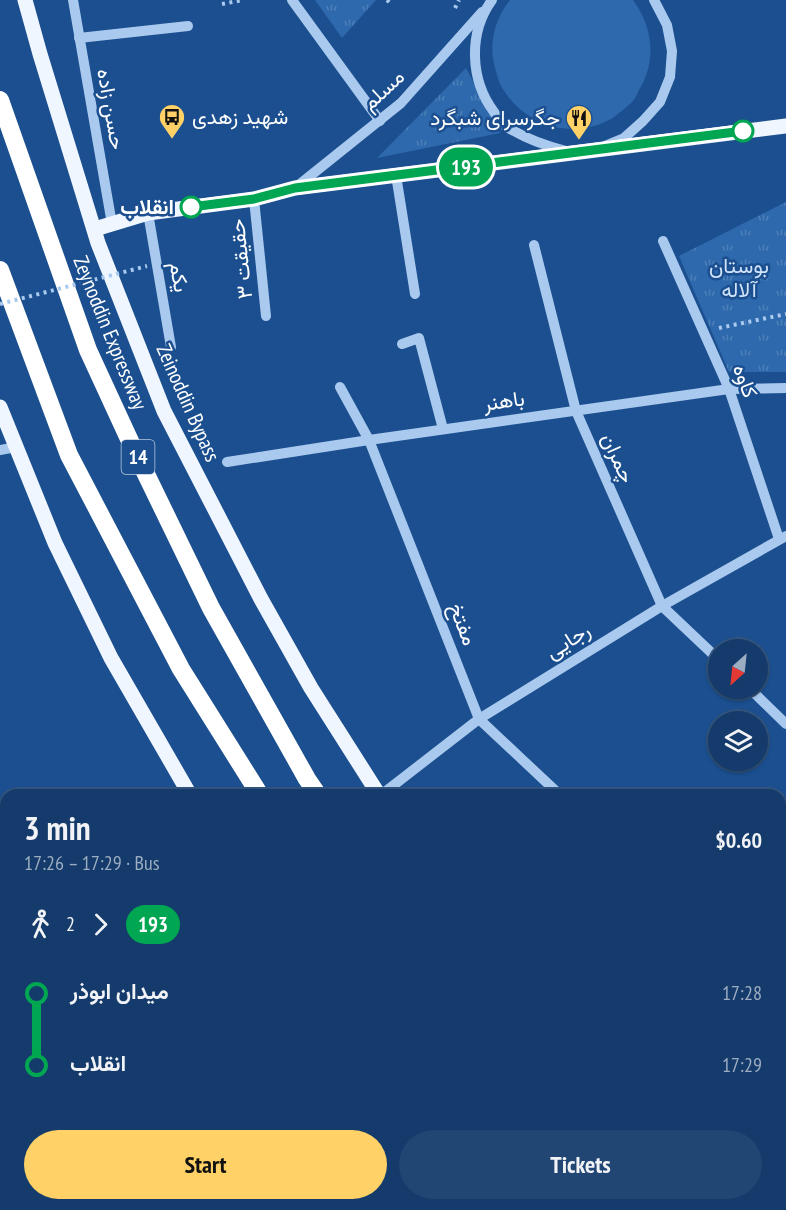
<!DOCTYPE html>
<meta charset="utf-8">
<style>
body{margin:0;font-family:"PT Sans Narrow",Vazirmatn,sans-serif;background:#214673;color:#f1f3f6;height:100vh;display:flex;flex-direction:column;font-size:22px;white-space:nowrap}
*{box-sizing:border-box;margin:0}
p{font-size:20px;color:#9dadc1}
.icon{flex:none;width:33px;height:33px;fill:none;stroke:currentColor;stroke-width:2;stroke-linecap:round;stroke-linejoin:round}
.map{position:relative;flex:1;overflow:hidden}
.sheet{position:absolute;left:0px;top:789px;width:786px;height:422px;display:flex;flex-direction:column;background:#143b6b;border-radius:18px 18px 0 0;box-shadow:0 2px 4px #0004,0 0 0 2px #33557e}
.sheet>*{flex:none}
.badge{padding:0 12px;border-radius:20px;font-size:21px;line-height:39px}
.needle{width:39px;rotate:207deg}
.buttons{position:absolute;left:708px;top:639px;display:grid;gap:12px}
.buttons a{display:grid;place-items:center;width:60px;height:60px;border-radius:50%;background:#143b6b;box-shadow:0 2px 4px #0004,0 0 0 2px #33557e;font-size:30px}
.map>.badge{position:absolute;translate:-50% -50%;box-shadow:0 0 0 3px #fff}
.legs{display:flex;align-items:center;gap:9px;height:66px;padding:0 24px;font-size:20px}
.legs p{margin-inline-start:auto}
.head{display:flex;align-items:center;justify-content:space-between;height:102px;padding:0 24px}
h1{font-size:33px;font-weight:800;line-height:45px}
.primary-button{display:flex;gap:12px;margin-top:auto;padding:12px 24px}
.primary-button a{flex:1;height:69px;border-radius:36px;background:#ffd166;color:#111;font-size:24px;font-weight:800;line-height:69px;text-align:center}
.primary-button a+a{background:#214673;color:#f1f3f6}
ul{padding:0 24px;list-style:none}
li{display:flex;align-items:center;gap:21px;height:72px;font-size:22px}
li i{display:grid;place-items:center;width:9px;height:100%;margin:0 8px;background:currentColor}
li i::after{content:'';width:15px;height:15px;margin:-8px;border:4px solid;border-radius:50%;background:#143b6b}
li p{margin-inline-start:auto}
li:first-child i{background:linear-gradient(#0000 50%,currentColor 0)}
li:last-child i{background:linear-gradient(currentColor 50%,#0000 0)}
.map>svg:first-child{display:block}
.grass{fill:#2e69ad}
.park{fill:url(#park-tufts)}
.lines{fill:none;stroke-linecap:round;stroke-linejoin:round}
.path{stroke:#a9c9ee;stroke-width:4;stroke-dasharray:3 4.5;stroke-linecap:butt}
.minor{stroke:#a9c9ee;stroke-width:10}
.major{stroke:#f0f6ff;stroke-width:15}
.highway{stroke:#fff;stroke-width:18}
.path-bridge{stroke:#a9c9ee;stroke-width:4;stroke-dasharray:3 4.5;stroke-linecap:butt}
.line-1-casing{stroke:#fff;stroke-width:14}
.line-1{stroke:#00a651;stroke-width:9}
.stop-1-dot{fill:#fff;stroke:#00a651;stroke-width:3}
.labels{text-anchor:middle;stroke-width:5;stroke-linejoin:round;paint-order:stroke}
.shield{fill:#1b4f8f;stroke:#bbcadd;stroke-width:1.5}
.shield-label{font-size:20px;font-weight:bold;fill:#fff}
.street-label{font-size:21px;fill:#fff;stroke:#1b4f8f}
.poi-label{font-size:21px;fill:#fff;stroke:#1b4f8f;text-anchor:start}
.stop-label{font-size:21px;font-weight:bold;fill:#fff;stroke:#1b4f8f;text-anchor:end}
.park-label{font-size:21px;fill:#cfe3fa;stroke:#1b4f8f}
</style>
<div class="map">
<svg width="786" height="1210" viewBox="0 0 786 1210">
<defs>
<pattern id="park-tufts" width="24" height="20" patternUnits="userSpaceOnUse" patternTransform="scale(1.5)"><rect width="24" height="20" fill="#2e69ad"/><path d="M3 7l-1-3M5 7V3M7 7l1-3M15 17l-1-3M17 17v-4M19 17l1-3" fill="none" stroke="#4d80b9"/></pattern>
</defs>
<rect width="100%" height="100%" fill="#1b4f8f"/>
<path class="grass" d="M 510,0 L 633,0 C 653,27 657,61 639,90 C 637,94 635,99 632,102 C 629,105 625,108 622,111 C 618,113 615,117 611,119 C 571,141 523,125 501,86 C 498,81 497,74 495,68 C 488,45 495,18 510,0 Z"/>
<g class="park">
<path d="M 315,0 L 376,0 L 342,38 Z"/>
<path d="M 466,68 L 500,133 L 377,158 Z"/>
<path d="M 786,202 L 786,372 L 729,372 L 679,256 Z"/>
</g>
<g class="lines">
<g class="path">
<path d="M 387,0 L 391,4"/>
<path d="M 222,4 L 243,0"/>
<path d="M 455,8 L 459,0"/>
<path d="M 719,328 L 786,314"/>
</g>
<g class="minor">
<path d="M 73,0 L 112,224"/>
<path d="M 292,0 L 380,121"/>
<path d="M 492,0 C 468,33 470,80 494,112 C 497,116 499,121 502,124 C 505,127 510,129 514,131 C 531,141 547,146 566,151"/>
<path d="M 79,38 L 188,26"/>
<path d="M 607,145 L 624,138 L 643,121 L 660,102 L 670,77 L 672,51 L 667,25 L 654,0"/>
<path d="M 396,175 L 415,294"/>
<path d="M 295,188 L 401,103 L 482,12"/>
<path d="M 254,199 L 266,316"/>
<path d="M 148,213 L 171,347"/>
<path d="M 663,241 L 729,389 L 779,539"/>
<path d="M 534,245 L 576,411 L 662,606 L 718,659"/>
<path d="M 402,344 L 419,338 L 443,429"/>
<path d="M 340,387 L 369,440 L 479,719 L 560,795"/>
<path d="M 0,450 L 16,447"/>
<path d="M 227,462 L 369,440 L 729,389 L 786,388"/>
<path d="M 749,688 L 786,724"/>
<path d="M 381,795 L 479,719 L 662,606 L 786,536"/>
<path d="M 780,934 L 786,928"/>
<path d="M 780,996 L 786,1001"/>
</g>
<g class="major">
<path d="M 25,0 L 40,54 L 98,243 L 164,411 L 261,599 L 311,688 L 379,795"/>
<path d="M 95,229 L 148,213 L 254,199 L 295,188 L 786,126"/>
<path d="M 0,407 L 55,543 L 111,658 L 190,795"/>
<path d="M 0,855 L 6,860"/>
<path d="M 497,1204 L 502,1210"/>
<path d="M 694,1204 L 699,1210"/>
</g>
<g class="highway">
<path d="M 0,100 L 88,350 L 129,439 L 211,608 L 307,779 L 318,795"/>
<path d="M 0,270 L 69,455 L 181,669 L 260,795"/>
<path d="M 563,1204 L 567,1210"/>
<path d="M 638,1204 L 643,1210"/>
</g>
<path class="path-bridge" d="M 0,304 L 147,266"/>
</g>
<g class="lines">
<g class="line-1-casing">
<path id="line-1" d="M 191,207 L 254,199 L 295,188 L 743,131"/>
</g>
<use href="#line-1" class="line-1"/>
</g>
<defs>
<g id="bus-pin" transform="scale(1.35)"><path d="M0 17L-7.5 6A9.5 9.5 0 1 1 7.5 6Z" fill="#ffd166" stroke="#1b4f8f"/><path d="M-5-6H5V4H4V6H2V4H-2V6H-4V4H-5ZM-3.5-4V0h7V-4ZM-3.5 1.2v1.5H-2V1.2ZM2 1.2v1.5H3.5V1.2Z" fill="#111"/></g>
<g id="restaurant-pin" transform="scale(1.35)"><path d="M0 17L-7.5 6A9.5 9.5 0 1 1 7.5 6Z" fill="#ffd166" stroke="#1b4f8f"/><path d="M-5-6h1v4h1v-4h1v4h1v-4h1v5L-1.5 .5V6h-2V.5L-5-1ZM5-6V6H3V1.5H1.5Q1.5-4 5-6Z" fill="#111"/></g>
</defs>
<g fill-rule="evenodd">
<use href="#bus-pin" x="172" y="117"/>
<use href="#restaurant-pin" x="579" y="118"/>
</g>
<g class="stop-1-dot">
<circle cx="743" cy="131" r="10"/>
<circle cx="191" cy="207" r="10"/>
</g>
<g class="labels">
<rect class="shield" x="121.5" y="440" width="33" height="34" rx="4.5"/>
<g class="shield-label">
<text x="138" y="464">14</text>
</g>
<g class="street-label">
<text transform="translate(383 90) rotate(-43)" y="7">مسلم</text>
<text transform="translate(111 109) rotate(80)" y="7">حسن زاده</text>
<text transform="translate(241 259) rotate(-96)" y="7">حقیقت ۳</text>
<text transform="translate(179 277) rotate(80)" y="7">یکم</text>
<text transform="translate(110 333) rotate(68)" y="7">Zeynoddin Expressway</text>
<text transform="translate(745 381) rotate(69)" y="7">کاوه</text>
<text transform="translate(504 401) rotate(-8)" y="7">باهنر</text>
<text transform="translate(188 403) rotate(66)" y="7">Zeinoddin Bypass</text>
<text transform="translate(618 458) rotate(66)" y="7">چمران</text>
<text transform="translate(463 624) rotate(69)" y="7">مفتخ</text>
<text transform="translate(568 641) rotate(-32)" y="7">رجایی</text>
</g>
<g class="poi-label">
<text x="192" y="124">شهید زهدی</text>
<text x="560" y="125" text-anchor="end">جگرسرای شبگرد</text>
</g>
<g class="stop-label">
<text x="174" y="214">انقلاب</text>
</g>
<g class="park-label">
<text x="739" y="273">بوستان<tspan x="739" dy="24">آلاله</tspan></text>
</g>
</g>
</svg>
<div class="buttons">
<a><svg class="needle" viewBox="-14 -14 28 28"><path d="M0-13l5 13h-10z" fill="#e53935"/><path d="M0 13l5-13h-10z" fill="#9dadc1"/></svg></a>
<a><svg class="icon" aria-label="layers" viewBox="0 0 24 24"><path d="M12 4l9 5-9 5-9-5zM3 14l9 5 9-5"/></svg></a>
</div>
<b class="badge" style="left:466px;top:167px;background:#00a651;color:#fff">193</b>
<section class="sheet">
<div class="head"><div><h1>3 min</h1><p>17:26 – 17:29 · Bus</p></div><b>$0.60</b></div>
<div class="legs"><svg class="icon" aria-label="walk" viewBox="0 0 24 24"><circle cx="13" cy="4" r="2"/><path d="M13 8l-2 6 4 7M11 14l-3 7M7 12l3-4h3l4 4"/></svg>2<svg class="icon" aria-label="forward" viewBox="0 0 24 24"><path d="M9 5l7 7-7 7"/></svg><b class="badge" style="background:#00a651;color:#fff">193</b></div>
<ul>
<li><i style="color:#00a651"></i><b>میدان ابوذر</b><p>17:28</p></li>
<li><i style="color:#00a651"></i><b>انقلاب</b><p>17:29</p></li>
</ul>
<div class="primary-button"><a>Start</a><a>Tickets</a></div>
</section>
</div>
